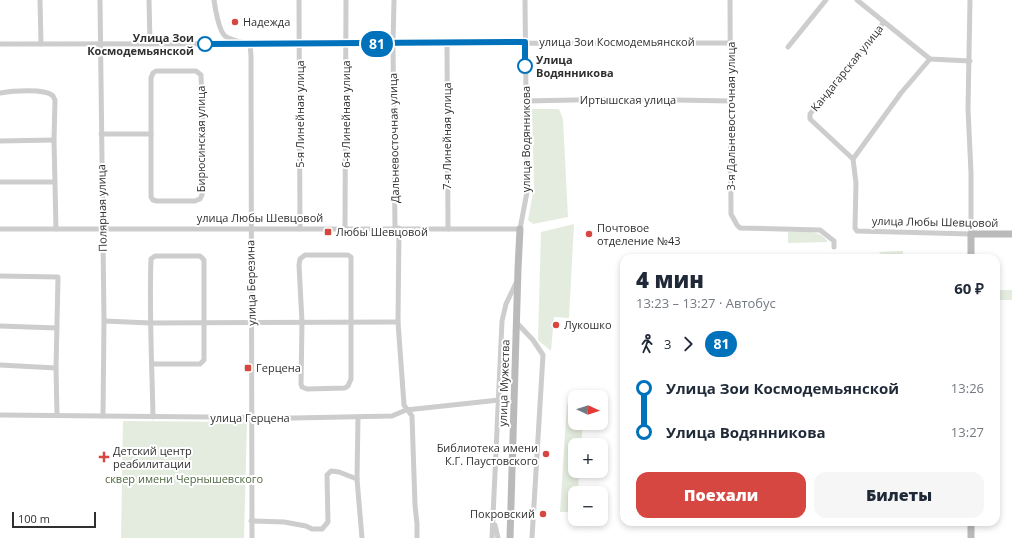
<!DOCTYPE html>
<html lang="ru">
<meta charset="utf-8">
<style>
body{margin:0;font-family:"Open Sans",sans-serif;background:#f6f6f7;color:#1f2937;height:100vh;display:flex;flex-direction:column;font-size:15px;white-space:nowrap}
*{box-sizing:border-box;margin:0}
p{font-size:13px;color:#747a83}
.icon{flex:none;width:22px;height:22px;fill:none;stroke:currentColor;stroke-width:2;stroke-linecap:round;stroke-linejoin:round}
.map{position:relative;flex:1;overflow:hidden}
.panel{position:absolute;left:620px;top:254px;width:380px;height:272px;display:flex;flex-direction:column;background:#fff;border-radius:12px;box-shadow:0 2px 6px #0003}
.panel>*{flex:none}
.badge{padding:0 8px;border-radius:13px;font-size:14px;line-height:26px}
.needle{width:26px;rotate:93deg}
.buttons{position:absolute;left:568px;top:390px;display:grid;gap:8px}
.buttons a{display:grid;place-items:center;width:40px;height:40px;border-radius:8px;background:#fff;box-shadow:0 2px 6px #0003;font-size:20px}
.scale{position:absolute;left:12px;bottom:10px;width:84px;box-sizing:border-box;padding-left:4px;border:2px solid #303030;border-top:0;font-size:11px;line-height:14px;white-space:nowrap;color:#303030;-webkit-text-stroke:3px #fff;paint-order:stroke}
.map>.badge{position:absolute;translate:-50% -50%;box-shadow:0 0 0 2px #fff}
.legs{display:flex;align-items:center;gap:6px;height:44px;padding:0 16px;font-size:13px}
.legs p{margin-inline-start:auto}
.overview{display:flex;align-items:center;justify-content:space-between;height:68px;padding:0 16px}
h1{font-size:22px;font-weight:800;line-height:30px}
.action{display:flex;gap:8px;margin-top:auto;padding:8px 16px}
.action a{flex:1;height:46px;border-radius:12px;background:#d74741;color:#fff;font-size:16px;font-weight:800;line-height:46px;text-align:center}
.action a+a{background:#f6f6f7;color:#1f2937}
ul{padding:0 16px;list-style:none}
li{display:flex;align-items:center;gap:14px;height:44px;font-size:15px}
li i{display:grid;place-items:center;width:6px;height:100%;margin:0 5px;background:currentColor}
li i::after{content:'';width:10px;height:10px;margin:-5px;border:3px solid;border-radius:50%;background:#fff}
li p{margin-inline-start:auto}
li:first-child i{background:linear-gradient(#0000 50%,currentColor 0)}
li:last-child i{background:linear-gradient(currentColor 50%,#0000 0)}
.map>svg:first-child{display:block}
.green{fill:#e4ecdf}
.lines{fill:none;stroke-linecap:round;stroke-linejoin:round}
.street{stroke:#cdcdcd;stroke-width:5}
.secondary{stroke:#bababa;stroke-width:7}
.line-1-casing{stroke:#fff;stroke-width:9}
.line-1{stroke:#0072bc;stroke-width:6}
.poi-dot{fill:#d74741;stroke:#fff;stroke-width:1.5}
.stop-1-dot{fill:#fff;stroke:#0072bc;stroke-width:2}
.labels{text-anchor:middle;stroke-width:4;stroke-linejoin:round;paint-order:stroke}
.poi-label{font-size:11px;fill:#303030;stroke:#fff;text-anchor:start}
.stop-label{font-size:11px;font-weight:bold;fill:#303030;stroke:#fff;text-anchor:end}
.street-label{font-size:11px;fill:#303030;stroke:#fff}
.park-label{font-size:11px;fill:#4f6840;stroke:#fff}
</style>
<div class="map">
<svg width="1012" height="538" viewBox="0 0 1012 538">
<rect width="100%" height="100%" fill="#fff"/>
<g class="green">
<path d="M 532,109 L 559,109 L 563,119 L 568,217 L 533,224 L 528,220 L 534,187 Z"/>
<path d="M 574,224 L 569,318 L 554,317 L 551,351 L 538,340 L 541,232 Z"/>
<path d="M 788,232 C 803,232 819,228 828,242 L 788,243 Z"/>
<path d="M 903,251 L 903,258 L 885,258 L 879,252 Z"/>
<rect x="996" y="290" width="16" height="10"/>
<path d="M 567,403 L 575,410 L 575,423 L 583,423 L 581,445 L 575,445 L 575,471 L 579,471 L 578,493 L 575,493 L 575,505 L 571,512 L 560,512 Z"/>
<path d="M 123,421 L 247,422 L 244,538 L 121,538 Z"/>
</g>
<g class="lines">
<g class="street">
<path d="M 40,0 L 41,44"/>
<path d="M 100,0 L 104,321 L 103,416"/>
<path d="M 149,0 L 150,44"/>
<path d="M 214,0 C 215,8 219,31 225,36 C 232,41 242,42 250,44 L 251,56 L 252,538"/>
<path d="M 299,0 L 300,229"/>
<path d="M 394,0 L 393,44 L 395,228"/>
<path d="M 730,0 L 731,214 L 737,225 L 740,228 L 820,230 L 834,241 L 834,247"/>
<path d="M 857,0 L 930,59 L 970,61"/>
<path d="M 447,43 L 448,229"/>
<path d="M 0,44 L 730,43"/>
<path d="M 788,47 L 826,0"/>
<path d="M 930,59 L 901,93 L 853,159 L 856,183 L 855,228 L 857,231 L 971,234 L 971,173 L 968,109 L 970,0"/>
<path d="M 156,71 L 196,71 L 201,75 L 203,133 L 202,195 L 200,199 L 195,201 L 157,201 L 153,200 L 151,197 L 151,78 L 153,73 Z"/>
<path d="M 0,93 C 11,91 45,88 53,96 L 55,100 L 54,140 L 56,229"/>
<path d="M 526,101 L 621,99 L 731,101"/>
<path d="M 101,134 L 151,134"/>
<path d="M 0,141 L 54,140"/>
<path d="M 853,159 L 810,119 L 810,114 L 884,22"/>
<path d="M 0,182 L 54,182"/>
<path d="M 345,228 L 346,0"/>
<path d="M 399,228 L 398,322 L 404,405 L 412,416 L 415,505 L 417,524 L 417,538"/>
<path d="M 0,229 L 520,229 L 527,192 L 525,0"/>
<path d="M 305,255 L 348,255 L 351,257 L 351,379 L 348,386 L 345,388 L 307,389 L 302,387 L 301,384 L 302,322 L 299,265 L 300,259 Z"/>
<path d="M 0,276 L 58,277 L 56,368 L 57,415"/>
<path d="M 104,321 L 151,323 L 398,322"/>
<path d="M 517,323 L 533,340 L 543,355 L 532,538"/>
<path d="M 0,326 L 57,328"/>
<path d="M 152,364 L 200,364 L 204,360 L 204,260 L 200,256 L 155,256 L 151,259 C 149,312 152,365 153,417"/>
<path d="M 0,365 L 56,368"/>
<path d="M 0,415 L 294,418 L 392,416 L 406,410 L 499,400"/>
<path d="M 358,417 L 357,479 L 362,538"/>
<path d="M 251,521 L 284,522 L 306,526 L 312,529 L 322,529 L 328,522 L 327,475 L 331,471 L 339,472 L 357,479"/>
<path d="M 495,525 L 498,538"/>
<path d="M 492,538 L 502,321 L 506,304 L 516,283"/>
</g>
<g class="secondary">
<path d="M 971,258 L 971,234 L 1012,234"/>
<path d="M 510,538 L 518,269 L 520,229"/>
<path d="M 971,538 L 971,522"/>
</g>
</g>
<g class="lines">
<g class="line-1-casing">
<path id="line-1" d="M 205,44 L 525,42 L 525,66"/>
</g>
<use href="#line-1" class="line-1"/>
</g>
<g class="poi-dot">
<circle cx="235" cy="22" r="4"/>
<rect x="324" y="228" width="8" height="8" rx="2"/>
<circle cx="589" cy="234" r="4"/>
<circle cx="556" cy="325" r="4"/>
<rect x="244" y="364" width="8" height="8" rx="2"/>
<circle cx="546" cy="454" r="4"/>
<path d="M102 451h4v4h4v4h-4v4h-4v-4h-4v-4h4z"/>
<circle cx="543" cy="514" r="4"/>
</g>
<g class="stop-1-dot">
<circle cx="205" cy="44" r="7"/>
<circle cx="525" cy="66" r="7"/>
</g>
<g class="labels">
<g class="poi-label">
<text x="243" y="26">Надежда</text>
<text x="597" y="232">Почтовое<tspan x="597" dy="13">отделение №43</tspan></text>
<text x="336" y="236">Любы Шевцовой</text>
<text x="564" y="329">Лукошко</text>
<text x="256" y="372">Герцена</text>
<text x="538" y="452" text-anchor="end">Библиотека имени<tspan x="538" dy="13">К.Г. Паустовского</tspan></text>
<text x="113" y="455">Детский центр<tspan x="113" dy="13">реабилитации</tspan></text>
<text x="535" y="518" text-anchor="end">Покровский</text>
</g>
<g class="stop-label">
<text x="194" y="42">Улица Зои<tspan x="194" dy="13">Космодемьянской</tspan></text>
<text x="536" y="64" text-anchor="start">Улица<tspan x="536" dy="13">Водянникова</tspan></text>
</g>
<g class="street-label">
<text x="617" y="46">улица Зои Космодемьянской</text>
<text transform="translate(847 68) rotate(-51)" y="4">Кандагарская улица</text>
<text x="628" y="104">Иртышская улица</text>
<text transform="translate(300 114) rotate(-90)" y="4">5-я Линейная улица</text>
<text transform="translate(346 114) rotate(-90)" y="4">6-я Линейная улица</text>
<text transform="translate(731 116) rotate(-90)" y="4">3-я Дальневосточная улица</text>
<text transform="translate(447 136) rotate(-90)" y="4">7-я Линейная улица</text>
<text transform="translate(394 138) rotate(-91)" y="4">Дальневосточная улица</text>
<text transform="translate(201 139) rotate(-90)" y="4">Бирюсинская улица</text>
<text transform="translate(526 139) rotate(-90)" y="4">улица Водянникова</text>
<text transform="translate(102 208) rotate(-91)" y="4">Полярная улица</text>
<text x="260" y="222">улица Любы Шевцовой</text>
<text transform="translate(935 222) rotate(1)" y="4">улица Любы Шевцовой</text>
<text transform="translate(251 283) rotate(-91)" y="4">улица Березина</text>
<text transform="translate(504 383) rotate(-88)" y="4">улица Мужества</text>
<text x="250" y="422">улица Герцена</text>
</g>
<g class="park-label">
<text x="184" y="483">сквер имени Чернышевского</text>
</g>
</g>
</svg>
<div class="buttons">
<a><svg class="needle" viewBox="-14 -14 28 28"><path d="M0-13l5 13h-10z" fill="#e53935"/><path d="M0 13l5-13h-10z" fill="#747a83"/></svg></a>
<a>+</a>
<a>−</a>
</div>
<div class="scale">100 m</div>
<b class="badge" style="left:377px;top:44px;background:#0072bc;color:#fff">81</b>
<section class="panel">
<div class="overview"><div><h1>4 мин</h1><p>13:23 – 13:27 · Автобус</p></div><b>60 ₽</b></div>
<div class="legs"><svg class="icon" aria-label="walk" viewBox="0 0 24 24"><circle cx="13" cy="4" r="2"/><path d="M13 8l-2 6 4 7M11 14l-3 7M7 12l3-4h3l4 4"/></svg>3<svg class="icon" aria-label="forward" viewBox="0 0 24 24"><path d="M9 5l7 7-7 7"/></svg><b class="badge" style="background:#0072bc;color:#fff">81</b></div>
<ul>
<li><i style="color:#0072bc"></i><b>Улица Зои Космодемьянской</b><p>13:26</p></li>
<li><i style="color:#0072bc"></i><b>Улица Водянникова</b><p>13:27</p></li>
</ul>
<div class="action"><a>Поехали</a><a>Билеты</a></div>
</section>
</div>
